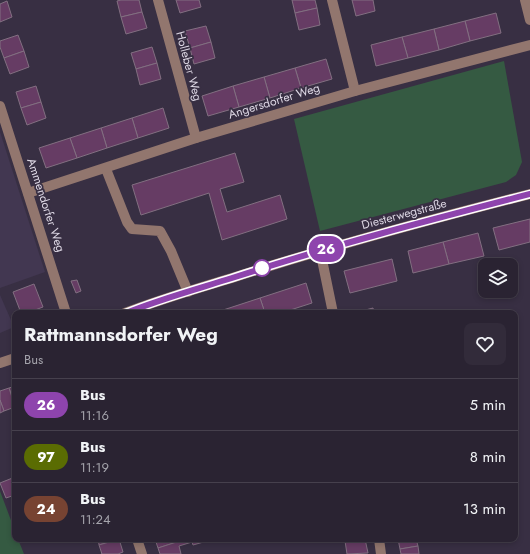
<!DOCTYPE html>
<meta charset="utf-8">
<style>
body{margin:0;font-family:Jost,sans-serif;background:#322b3a;color:#f1f3f6;height:100vh;display:flex;flex-direction:column;font-size:15px;white-space:nowrap}
*{box-sizing:border-box;margin:0}
p{font-size:13px;color:#a5a4ac}
.icon{flex:none;width:22px;height:22px;fill:none;stroke:currentColor;stroke-width:2;stroke-linecap:round;stroke-linejoin:round}
.map{position:relative;flex:1;overflow:hidden}
.drawer{position:absolute;left:12px;top:310px;width:506px;height:232px;display:flex;flex-direction:column;background:#2a2332;border-radius:8px;box-shadow:0 2px 6px #0003,0 0 0 1px #46404d}
.drawer>*{flex:none}
.badge{padding:0 8px;border-radius:13px;font-size:14px;line-height:26px}
.fabs{position:absolute;left:478px;top:258px;display:grid;gap:8px}
.fabs a{display:grid;place-items:center;width:40px;height:40px;border-radius:8px;background:#2a2332;box-shadow:0 2px 6px #0003,0 0 0 1px #46404d;font-size:20px}
.map>.badge{position:absolute;translate:-50% -50%;box-shadow:0 0 0 2px #fff}
.round{display:grid;place-items:center;flex:none;width:42px;height:42px;border-radius:8px;background:#322b3a}
.summary{display:flex;align-items:center;justify-content:space-between;height:68px;padding:0 12px}
h1{font-size:19px;font-weight:700;line-height:30px}
ul{padding:0;list-style:none}
li{display:flex;align-items:center;gap:12px;height:52px;padding:0 12px;border-top:1px solid #46404d}
li div{flex:1}
li b{display:block;font-size:15px}
li em{font-style:normal}
li .badge{min-width:44px;font-weight:700;text-align:center}
.map>svg:first-child{display:block}
.built{fill:#423751}
.green{fill:#355a42}
.building{fill:#663c64;stroke:#826f81}
.lines{fill:none;stroke-linecap:round;stroke-linejoin:round}
.minor{stroke:#92766e;stroke-width:10}
.line-casing{stroke:#fff;stroke-width:9}
.line{stroke:#8e44ad;stroke-width:6}
.stop-dot{fill:#fff;stroke:#8e44ad;stroke-width:2}
.labels{text-anchor:middle;stroke-width:3.5;stroke-linejoin:round;paint-order:stroke}
.street-label{font-size:12px;fill:#ded8e5;stroke:#382f43}
</style>
<div class="map">
<svg width="530" height="554" viewBox="0 0 530 554">
<rect width="100%" height="100%" fill="#382f43"/>
<g class="built">
<path d="M 0,132 L 45,272 L 0,288 Z"/>
<path d="M 0,295 L 14,327 L 0,333 Z"/>
</g>
<g class="green">
<path d="M 504,61 L 522,162 L 516,175 L 506,182 L 320,231 L 294,119 Z"/>
<path d="M 0,491 L 15,531 L 15,539 L 18,539 L 24,554 L 0,554 Z"/>
</g>
<g class="building">
<path d="M 121,0 L 139,0 L 142,12 L 121,17 L 117,1 Z"/>
<path d="M 176,0 L 199,0 L 201,7 L 180,13 Z"/>
<path d="M 292,0 L 315,0 L 317,8 L 295,13 Z"/>
<path d="M 352,0 L 373,0 L 375,11 L 356,16 Z"/>
<path d="M 7,1 L 12,17 L 0,22 L 0,4 Z"/>
<path d="M 317,8 L 320,25 L 299,30 L 295,13 Z"/>
<path d="M 142,12 L 147,28 L 126,34 L 121,17 Z"/>
<path d="M 496,13 L 501,33 L 470,41 L 465,21 Z"/>
<path d="M 465,21 L 470,41 L 439,50 L 434,29 Z"/>
<path d="M 206,26 L 211,42 L 190,48 L 185,31 Z"/>
<path d="M 434,29 L 439,50 L 408,58 L 402,37 Z"/>
<path d="M 18,35 L 24,51 L 4,58 L 0,47 L 0,41 Z"/>
<path d="M 402,37 L 408,58 L 376,66 L 371,45 Z"/>
<path d="M 211,42 L 215,58 L 194,64 L 190,48 Z"/>
<path d="M 152,47 L 157,63 L 136,69 L 131,53 Z"/>
<path d="M 24,51 L 29,67 L 10,74 L 4,58 Z"/>
<path d="M 326,59 L 332,79 L 301,88 L 295,68 Z"/>
<path d="M 157,63 L 161,79 L 140,85 L 136,69 Z"/>
<path d="M 295,68 L 301,88 L 270,98 L 264,77 Z"/>
<path d="M 264,77 L 270,98 L 239,107 L 233,86 Z"/>
<path d="M 36,86 L 41,102 L 21,108 L 16,92 Z"/>
<path d="M 233,86 L 239,107 L 208,116 L 202,96 Z"/>
<path d="M 41,102 L 46,118 L 27,125 L 21,108 Z"/>
<path d="M 163,108 L 169,128 L 138,138 L 132,118 Z"/>
<path d="M 132,118 L 138,138 L 107,148 L 101,128 Z"/>
<path d="M 101,128 L 107,148 L 77,158 L 70,138 Z"/>
<path d="M 70,138 L 77,158 L 46,168 L 39,148 Z"/>
<path d="M 235,153 L 244,182 L 220,189 L 227,212 L 280,195 L 287,219 L 222,240 L 209,193 L 141,215 L 132,185 Z"/>
<path d="M 530,219 L 530,242 L 499,250 L 493,228 Z"/>
<path d="M 478,233 L 484,256 L 449,264 L 443,242 Z"/>
<path d="M 443,242 L 449,264 L 413,273 L 408,251 Z"/>
<path d="M 392,259 L 397,281 L 350,293 L 344,271 Z"/>
<path d="M 77,280 L 81,291 L 76,293 L 71,281 Z"/>
<path d="M 306,283 L 312,303 L 281,313 L 265,313 L 260,298 Z"/>
<path d="M 34,284 L 43,307 L 27,313 L 21,313 L 13,292 Z"/>
<path d="M 260,298 L 265,313 L 214,313 Z"/>
<path d="M 373,308 L 374,313 L 354,313 Z"/>
<path d="M 15,386 L 15,404 L 9,388 Z"/>
<path d="M 9,388 L 15,407 L 4,411 L 0,400 L 0,391 Z"/>
<path d="M 0,400 L 4,411 L 0,413 Z"/>
<path d="M 15,477 L 15,495 L 6,498 L 0,483 Z"/>
<path d="M 98,539 L 118,539 L 99,545 Z"/>
<path d="M 119,539 L 123,552 L 118,554 L 101,554 L 102,554 L 99,545 Z"/>
<path d="M 155,539 L 186,539 L 158,548 Z"/>
<path d="M 186,539 L 207,539 L 207,541 L 193,545 L 192,542 L 179,546 L 181,554 L 160,554 L 158,548 Z"/>
<path d="M 357,539 L 365,539 L 368,553 L 347,554 L 345,541 Z"/>
<path d="M 398,539 L 416,539 L 418,546 L 400,549 Z"/>
<path d="M 418,546 L 419,554 L 401,554 L 400,549 Z"/>
</g>
<g class="lines">
<g class="minor">
<path d="M 158,0 L 196,138"/>
<path d="M 332,0 L 355,91"/>
<path d="M 525,0 L 530,20"/>
<path d="M 0,106 L 66,313"/>
<path d="M 106,169 L 127,222 L 132,229 L 160,231 L 171,251 L 188,292"/>
<path d="M 28,193 L 196,138 L 355,91 L 530,45"/>
<path d="M 320,250 L 333,313"/>
<path d="M 125,313 C 161,299 199,288 235,277 C 332,246 431,219 530,194"/>
<path d="M 0,363 L 15,358"/>
<path d="M 137,539 L 142,554"/>
<path d="M 379,539 L 381,554"/>
</g>
</g>
<g class="lines">
<g class="line-casing">
<path id="line" d="M 126,313 C 160,299 197,289 232,278 C 330,246 430,220 530,194"/>
</g>
<use href="#line" class="line"/>
</g>
<circle class="stop-dot" cx="262" cy="268" r="8"/>
<g class="labels">
<g class="street-label">
<text transform="translate(189 66) rotate(75)" y="4">Holleber Weg</text>
<text transform="translate(274 101) rotate(-17)" y="4">Angersdorfer Weg</text>
<text transform="translate(46 205) rotate(72)" y="4">Ammendorfer Weg</text>
<text transform="translate(404 214) rotate(-15)" y="4">Diesterwegstraße</text>
</g>
</g>
</svg>
<div class="fabs">
<a><svg class="icon" aria-label="layers" viewBox="0 0 24 24"><path d="M12 4l9 5-9 5-9-5zM3 14l9 5 9-5"/></svg></a>
</div>
<b class="badge" style="left:326px;top:249px;background:#8e44ad;color:#fff">26</b>
<section class="drawer">
<div class="summary"><div><h1>Rattmannsdorfer Weg</h1><p>Bus</p></div><a class="round"><svg class="icon" aria-label="heart" viewBox="0 0 24 24"><path d="M12 20l-8-8c-3-5 5-10 8-4 3-6 11-1 8 4z"/></svg></a></div>
<ul>
<li><span class="badge" style="background:#8e44ad;color:#fff">26</span><div><b>Bus</b><p>11:16</p></div><em>5 min</em></li>
<li><span class="badge" style="background:#5a6c02;color:#fff">97</span><div><b>Bus</b><p>11:19</p></div><em>8 min</em></li>
<li><span class="badge" style="background:#774332;color:#fff">24</span><div><b>Bus</b><p>11:24</p></div><em>13 min</em></li>
</ul>
</section>
</div>
